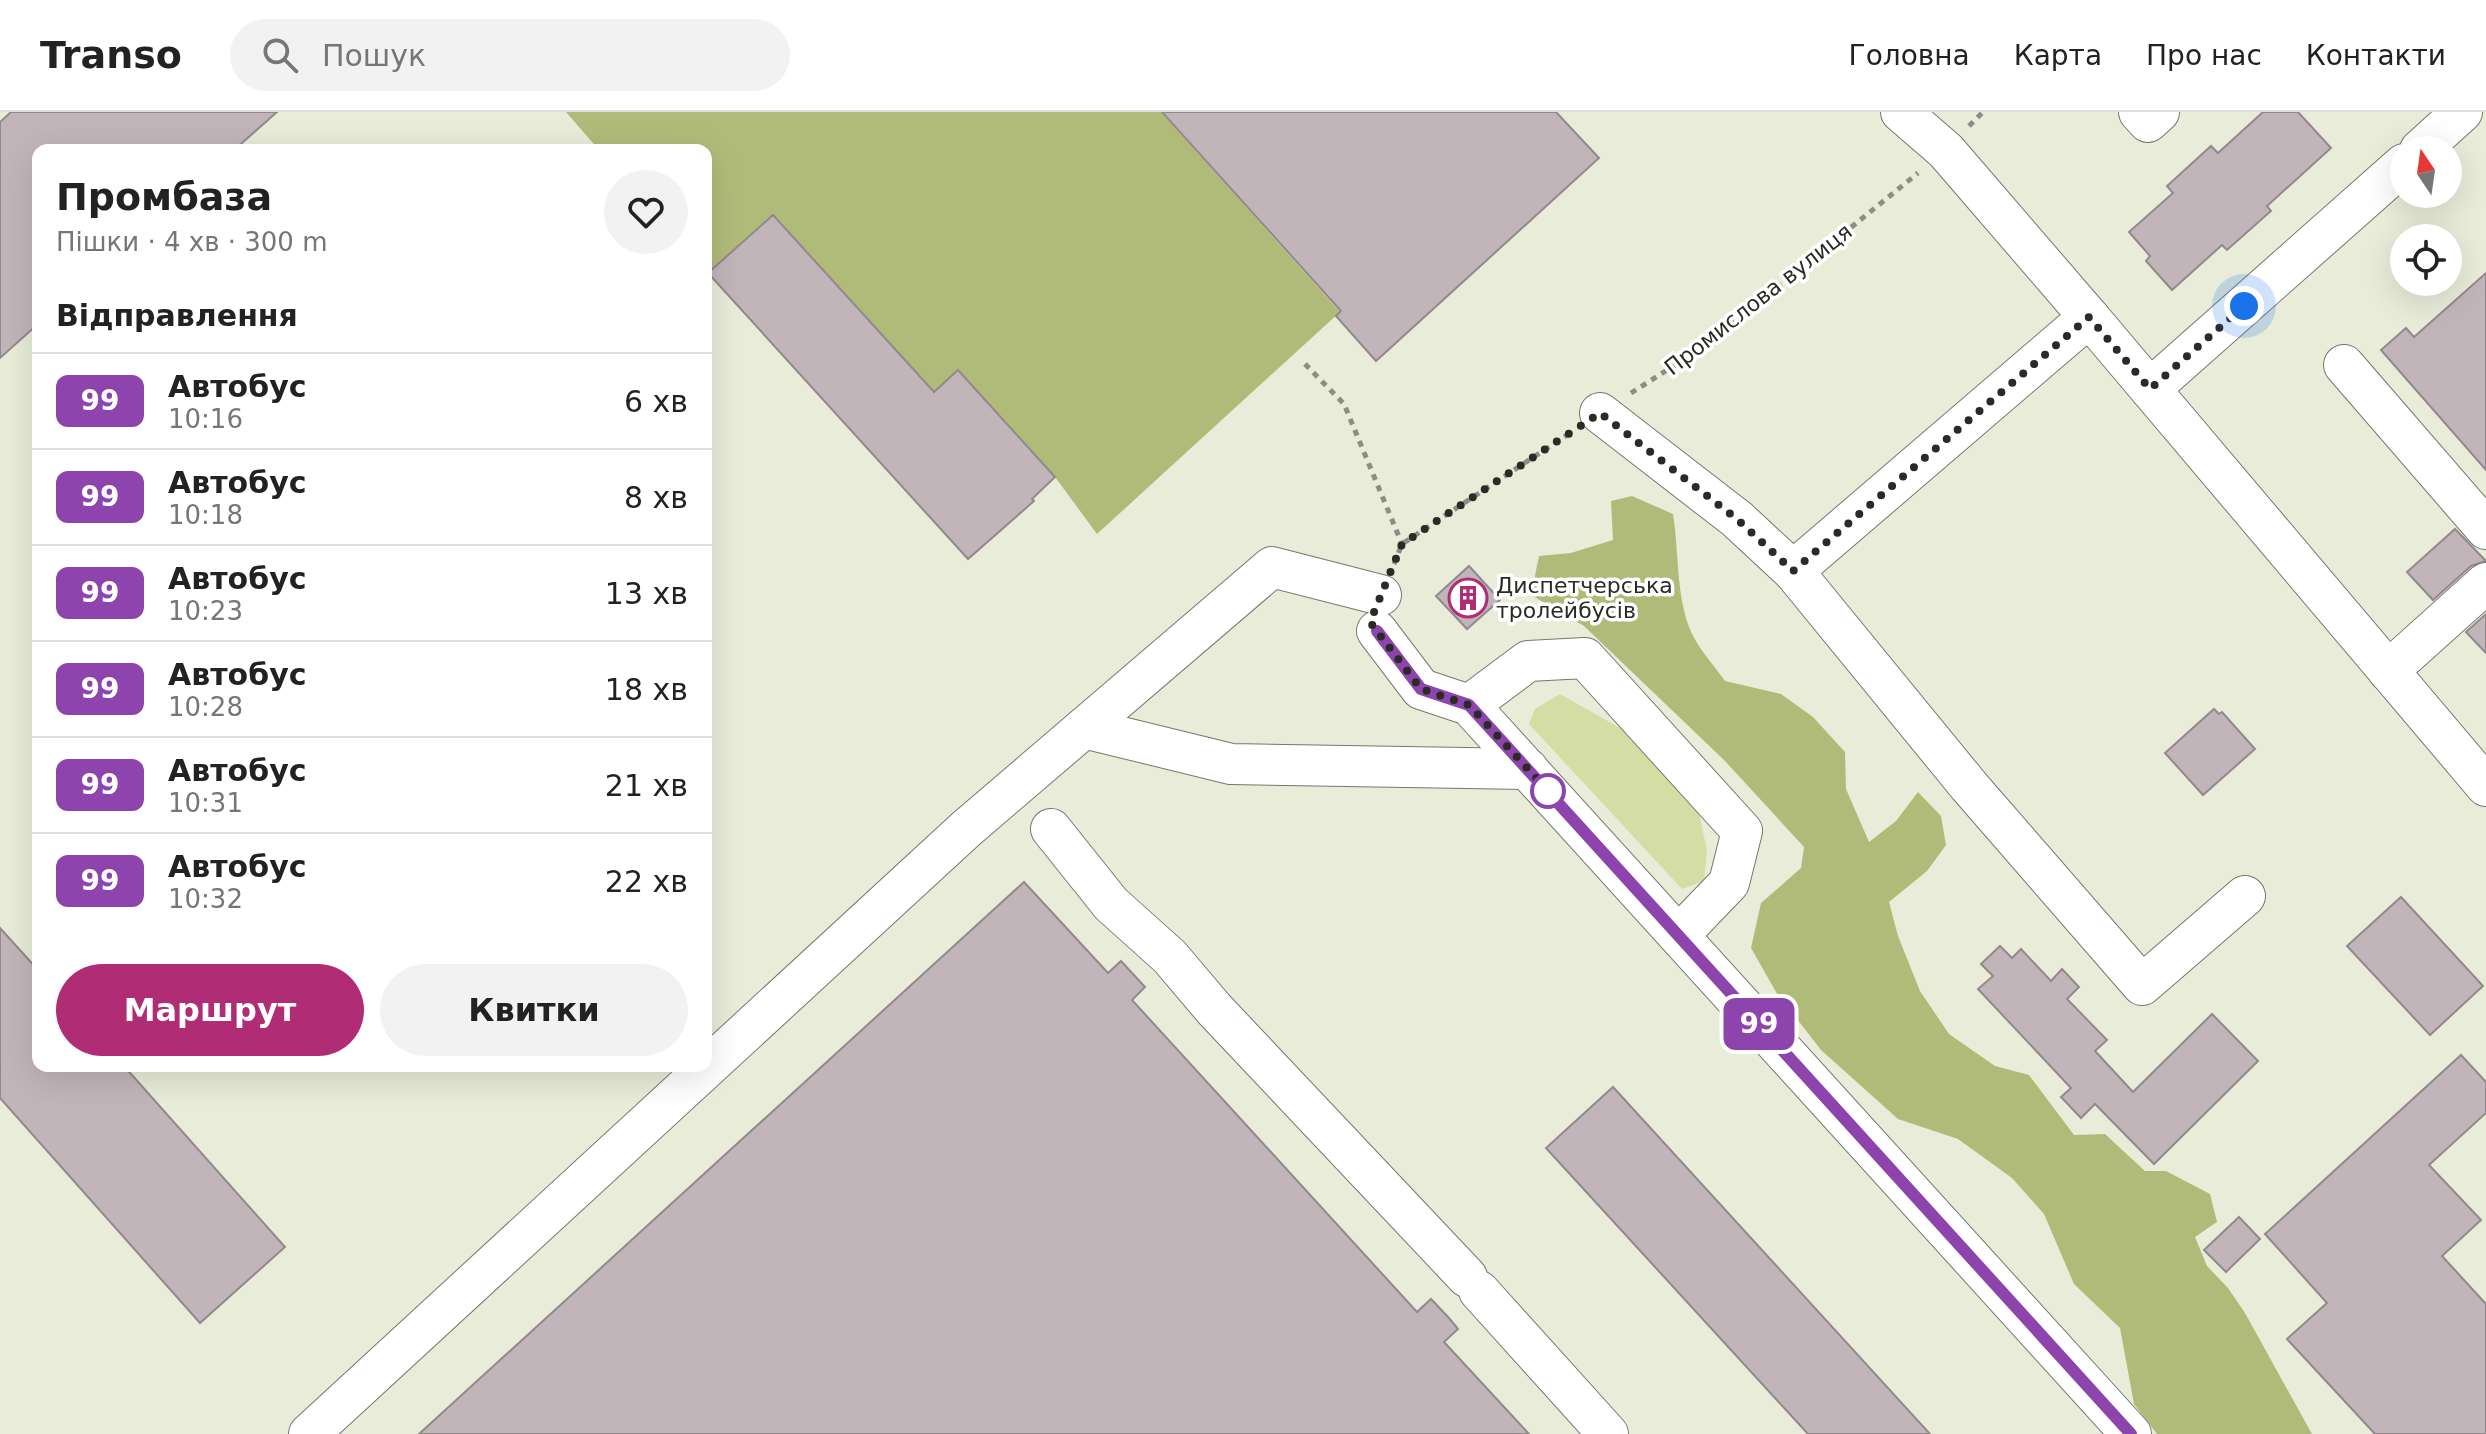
<!DOCTYPE html>
<html lang="uk">
<meta charset="utf-8">
<style>
body{margin:0;font-family:"DejaVu Sans",sans-serif;background:#f2f2f2;color:#222;height:100vh;display:flex;flex-direction:column;font-size:30px;white-space:nowrap}
*{box-sizing:border-box;margin:0}
p{font-size:26px;color:#767676}
.icon{flex:none;width:44px;height:44px;fill:none;stroke:currentColor;stroke-width:2;stroke-linecap:round;stroke-linejoin:round}
.map{position:relative;flex:1;overflow:hidden}
.drawer{position:absolute;left:32px;top:32px;width:680px;height:928px;display:flex;flex-direction:column;background:#fff;border-radius:16px;box-shadow:0 8px 32px #0002}
.drawer>*{flex:none}
.badge{padding:0 16px;border-radius:12px;font-size:28px;line-height:52px}
.needle{width:52px;rotate:347deg}
.buttons{position:absolute;left:2390px;top:24px;display:grid;gap:16px}
.buttons a{display:grid;place-items:center;width:72px;height:72px;border-radius:50%;background:#fff;box-shadow:0 8px 32px #0002;font-size:40px}
.you{position:absolute;width:40px;height:40px;margin:-20px;border:6px solid #fff;border-radius:50%;background:#1a73e8;box-shadow:0 0 0 12px #1a73e833}
.map>.badge{position:absolute;translate:-50% -50%;box-shadow:0 0 0 4px #fff}
h2{padding:0 24px;font-size:30px;line-height:72px}
.round{display:grid;place-items:center;flex:none;width:84px;height:84px;border-radius:42px;background:#f2f2f2}
.headline{display:flex;align-items:center;justify-content:space-between;height:136px;padding:0 24px}
h1{font-size:38px;font-weight:600;line-height:60px}
.cta{display:flex;gap:16px;margin-top:auto;padding:16px 24px}
.cta a{flex:1;height:92px;border-radius:48px;background:#b02c75;color:#fff;font-size:32px;font-weight:600;line-height:92px;text-align:center}
.cta a+a{background:#f2f2f2;color:#222}
ul{padding:0;list-style:none}
li{display:flex;align-items:center;gap:24px;height:96px;padding:0 24px;border-top:2px solid #e0e0e0}
li div{flex:1}
li b{display:block;font-size:30px}
li em{font-style:normal}
li .badge{min-width:88px;font-weight:700;text-align:center}
header{display:flex;align-items:center;gap:48px;box-sizing:border-box;height:112px;padding:0 40px;background:#fff;border-bottom:2px solid #e0e0e0}
header strong{font-size:38px}
nav{display:flex;gap:44px;margin-inline-start:auto;font-size:28px}
.search{width:560px;height:72px;background:#f2f2f2;display:flex;align-items:center;gap:20px;box-sizing:border-box;padding:0 28px;border-radius:44px;color:#767676;font-size:30px}
.map>svg:first-child{display:block}
.built{fill:#e8ecd9;fill-rule:evenodd}
.green{fill:#d4dea4}
.forest{fill:#b1bb79}
.building{fill:#c1b5ba;stroke:#93888c;stroke-width:2}
.lines{fill:none;stroke-linecap:round;stroke-linejoin:round}
.minor-casing{stroke:#76786e;stroke-width:42}
.path{stroke:#8c8d85;stroke-width:5;stroke-dasharray:6 6;stroke-linecap:butt}
.minor{stroke:#fff;stroke-width:40}
.line-casing{stroke:#fff;stroke-width:18}
.line{stroke:#8e44ad;stroke-width:12}
.walk{stroke:#2a2b26;stroke-width:8;stroke-dasharray:0 14.4}
.stop-dot{fill:#fff;stroke:#8e44ad;stroke-width:4}
.labels{text-anchor:middle;stroke-width:7;stroke-linejoin:round;paint-order:stroke}
.street-label{font-size:22px;fill:#2a2b26;stroke:#fff}
.poi-label{font-size:22px;fill:#2a2b26;stroke:#fff;text-anchor:start}
</style>
<header>
<strong>Transo</strong>
<div class="search"><svg class="icon" aria-label="search" viewBox="0 0 24 24"><circle cx="10" cy="10" r="6"/><path d="M15 15l6 6"/></svg>Пошук</div>
<nav><a>Головна</a><a>Карта</a><a>Про нас</a><a>Контакти</a></nav>
</header>
<div class="map">
<svg width="2486" height="1322" viewBox="0 0 2486 1322">
<rect width="100%" height="100%" fill="#f5f7eb"/>
<path class="built" d="M 0,0 L 2486,0 L 2486,1322 L 0,1322 ZM 38,38 L 706,38 L 706,954 L 38,954 ZM 2404,38 L 2448,38 L 2448,82 L 2404,82 ZM 2404,126 L 2448,126 L 2448,170 L 2404,170 Z"/>
<path class="green" d="M 1560,582 L 1629,621 L 1698,696 L 1707,739 L 1704,769 L 1682,777 L 1529,612 L 1535,597 Z"/>
<g class="forest">
<path d="M 566,0 L 1161,0 L 1340,200 L 1097,422 L 1055,365 L 958,258 L 934,280 L 774,104 L 708,161 L 706,159 L 706,38 L 599,38 Z"/>
<path d="M 1632,384 L 1673,402 C 1679,440 1676,479 1689,515 C 1696,534 1713,552 1725,569 L 1781,582 L 1813,605 L 1845,640 L 1846,677 L 1869,730 L 1896,709 L 1918,680 L 1941,704 L 1946,733 L 1927,759 L 1889,790 L 1898,824 L 1920,879 L 1949,922 L 1995,954 L 2029,963 L 2074,1023 L 2105,1022 L 2145,1059 L 2166,1059 L 2210,1082 L 2217,1110 L 2195,1125 L 2207,1154 L 2228,1176 L 2245,1201 L 2312,1322 L 2157,1322 L 2134,1292 L 2120,1216 L 2074,1172 L 2044,1102 L 2012,1066 L 1958,1027 L 1898,1007 L 1821,938 L 1776,880 L 1751,836 L 1761,791 L 1801,756 L 1804,735 L 1725,649 L 1584,514 L 1531,483 L 1539,444 L 1571,441 L 1613,428 L 1611,389 Z"/>
</g>
<g class="building">
<path d="M 11,0 L 277,0 L 234,38 L 38,38 L 38,212 L 0,246 L 0,10 Z"/>
<path d="M 1162,0 L 1556,0 L 1599,46 L 1376,249 L 1336,204 L 1341,199 Z"/>
<path d="M 2263,0 L 2298,0 L 2331,36 L 2267,94 L 2271,99 L 2227,138 L 2222,133 L 2172,178 L 2146,149 L 2150,144 L 2129,120 L 2173,81 L 2167,74 L 2211,34 L 2218,41 Z"/>
<path d="M 773,103 L 934,280 L 958,258 L 1055,365 L 1032,387 L 1034,389 L 968,447 L 708,161 Z"/>
<path d="M 2486,161 L 2486,358 L 2381,238 L 2406,216 L 2414,225 Z"/>
<path d="M 2455,417 L 2486,449 L 2471,454 L 2433,488 L 2407,460 Z"/>
<path d="M 1469,454 L 1500,488 L 1467,517 L 1436,484 Z"/>
<path d="M 2486,502 L 2486,541 L 2466,520 Z"/>
<path d="M 2214,597 L 2219,602 L 2222,600 L 2255,637 L 2203,683 L 2165,641 Z"/>
<path d="M 1024,770 L 1108,861 L 1121,849 L 1145,875 L 1132,888 L 1417,1200 L 1431,1187 L 1449,1206 L 1458,1217 L 1444,1230 L 1529,1322 L 419,1322 Z"/>
<path d="M 2401,785 L 2483,874 L 2430,923 L 2347,834 Z"/>
<path d="M 0,816 L 38,858 L 38,954 L 124,954 L 285,1135 L 200,1211 L 0,986 Z"/>
<path d="M 2000,834 L 2012,846 L 2021,837 L 2051,869 L 2062,857 L 2079,875 L 2067,887 L 2107,928 L 2095,939 L 2133,980 L 2212,902 L 2258,949 L 2154,1052 L 2095,992 L 2081,1006 L 2061,985 L 2071,976 L 1978,877 L 1993,864 L 1981,852 Z"/>
<path d="M 2461,943 L 2486,970 L 2486,1001 L 2429,1053 L 2481,1108 L 2442,1144 L 2486,1192 L 2486,1322 L 2375,1322 L 2287,1227 L 2327,1191 L 2265,1122 Z"/>
<path d="M 1613,975 L 1930,1322 L 1808,1322 L 1546,1036 Z"/>
<path d="M 2239,1105 L 2260,1127 L 2226,1160 L 2204,1138 Z"/>
</g>
<g class="lines">
<g class="minor-casing">
<g id="minor">
<path d="M 2139,0 L 2148,10 L 2159,0"/>
<path d="M 2420,38 L 2462,0"/>
<path d="M 2089,205 L 2486,674"/>
<path d="M 2344,253 L 2486,417"/>
<path d="M 2150,277 L 2404,52"/>
<path d="M 1600,301 L 1737,407 L 1793,459 L 2089,205 L 1946,39 L 1901,0"/>
<path d="M 1793,459 L 1969,674 L 2142,873 L 2245,784"/>
<path d="M 1377,519 L 1421,577 L 1469,593 L 2131,1322"/>
<path d="M 2388,559 L 2486,471"/>
<path d="M 1469,593 L 1528,549 L 1585,546 L 1742,719 L 1729,771 L 1679,823"/>
<path d="M 1084,616 L 1231,652 L 1528,657"/>
<path d="M 1051,717 L 1111,792 L 1170,845 L 1214,897 L 1467,1165"/>
<path d="M 1479,1179 L 1608,1322"/>
<path d="M 309,1322 L 966,717 L 1272,455 L 1381,483"/>
</g>
</g>
<g class="path">
<path d="M 1969,14 L 1983,0"/>
<path d="M 1305,252 L 1344,292 L 1402,432"/>
<path d="M 1631,281 L 1705,234 L 1918,61"/>
<path d="M 1394,452 L 1402,432 L 1573,319"/>
</g>
<use href="#minor" class="minor"/>
</g>
<g class="lines">
<g class="line-casing">
<path id="line" d="M 1377,519 L 1421,577 L 1469,593 L 2131,1322"/>
</g>
<use href="#line" class="line"/>
<path class="walk" d="M 1548,679 L 1552,683 L 1469,593 L 1421,577 L 1370,510 L 1402,432 L 1600,301 L 1737,407 L 1793,459 L 2089,205 L 2150,277 L 2244,194"/>
</g>
<defs>
<g id="building-ring" transform="scale(2)"><circle r="9.5" fill="#fff" stroke="#b02c75" stroke-width="1.5"/><path d="M-4-6H4V6H1V3H-1V6H-4ZM-2.5-4.3h1.7v1.8h-1.7ZM.8-4.3h1.7v1.8H.8ZM-2.5-1h1.7V.8h-1.7ZM.8-1h1.7V.8H.8Z" fill="#b02c75"/></g>
</defs>
<g fill-rule="evenodd">
<use href="#building-ring" x="1468" y="486"/>
</g>
<circle class="stop-dot" cx="1548" cy="679" r="16"/>
<g class="labels">
<g class="street-label">
<text transform="translate(1758 187) rotate(-38)" y="8">Промислова вулиця</text>
</g>
<g class="poi-label">
<text x="1496" y="481">Диспетчерська<tspan x="1496" dy="25">тролейбусів</tspan></text>
</g>
</g>
</svg>
<div class="buttons">
<a><svg class="needle" viewBox="-14 -14 28 28"><path d="M0-13l5 13h-10z" fill="#e53935"/><path d="M0 13l5-13h-10z" fill="#767676"/></svg></a>
<a><svg class="icon" aria-label="locate" viewBox="0 0 24 24"><circle cx="12" cy="12" r="6"/><path d="M12 2v4M12 18v4M2 12h4M18 12h4"/></svg></a>
</div>
<div class="you" style="left:2244px;top:194px"></div>
<b class="badge" style="left:1759px;top:912px;background:#8e44ad;color:#fff">99</b>
<section class="drawer">
<div class="headline"><div><h1>Промбаза</h1><p>Пішки · 4 хв · 300 m</p></div><a class="round"><svg class="icon" aria-label="heart" viewBox="0 0 24 24"><path d="M12 20l-8-8c-3-5 5-10 8-4 3-6 11-1 8 4z"/></svg></a></div>
<h2>Відправлення</h2>
<ul>
<li><span class="badge" style="background:#8e44ad;color:#fff">99</span><div><b>Автобус</b><p>10:16</p></div><em>6 хв</em></li>
<li><span class="badge" style="background:#8e44ad;color:#fff">99</span><div><b>Автобус</b><p>10:18</p></div><em>8 хв</em></li>
<li><span class="badge" style="background:#8e44ad;color:#fff">99</span><div><b>Автобус</b><p>10:23</p></div><em>13 хв</em></li>
<li><span class="badge" style="background:#8e44ad;color:#fff">99</span><div><b>Автобус</b><p>10:28</p></div><em>18 хв</em></li>
<li><span class="badge" style="background:#8e44ad;color:#fff">99</span><div><b>Автобус</b><p>10:31</p></div><em>21 хв</em></li>
<li><span class="badge" style="background:#8e44ad;color:#fff">99</span><div><b>Автобус</b><p>10:32</p></div><em>22 хв</em></li>
</ul>
<div class="cta"><a>Маршрут</a><a>Квитки</a></div>
</section>
</div>
